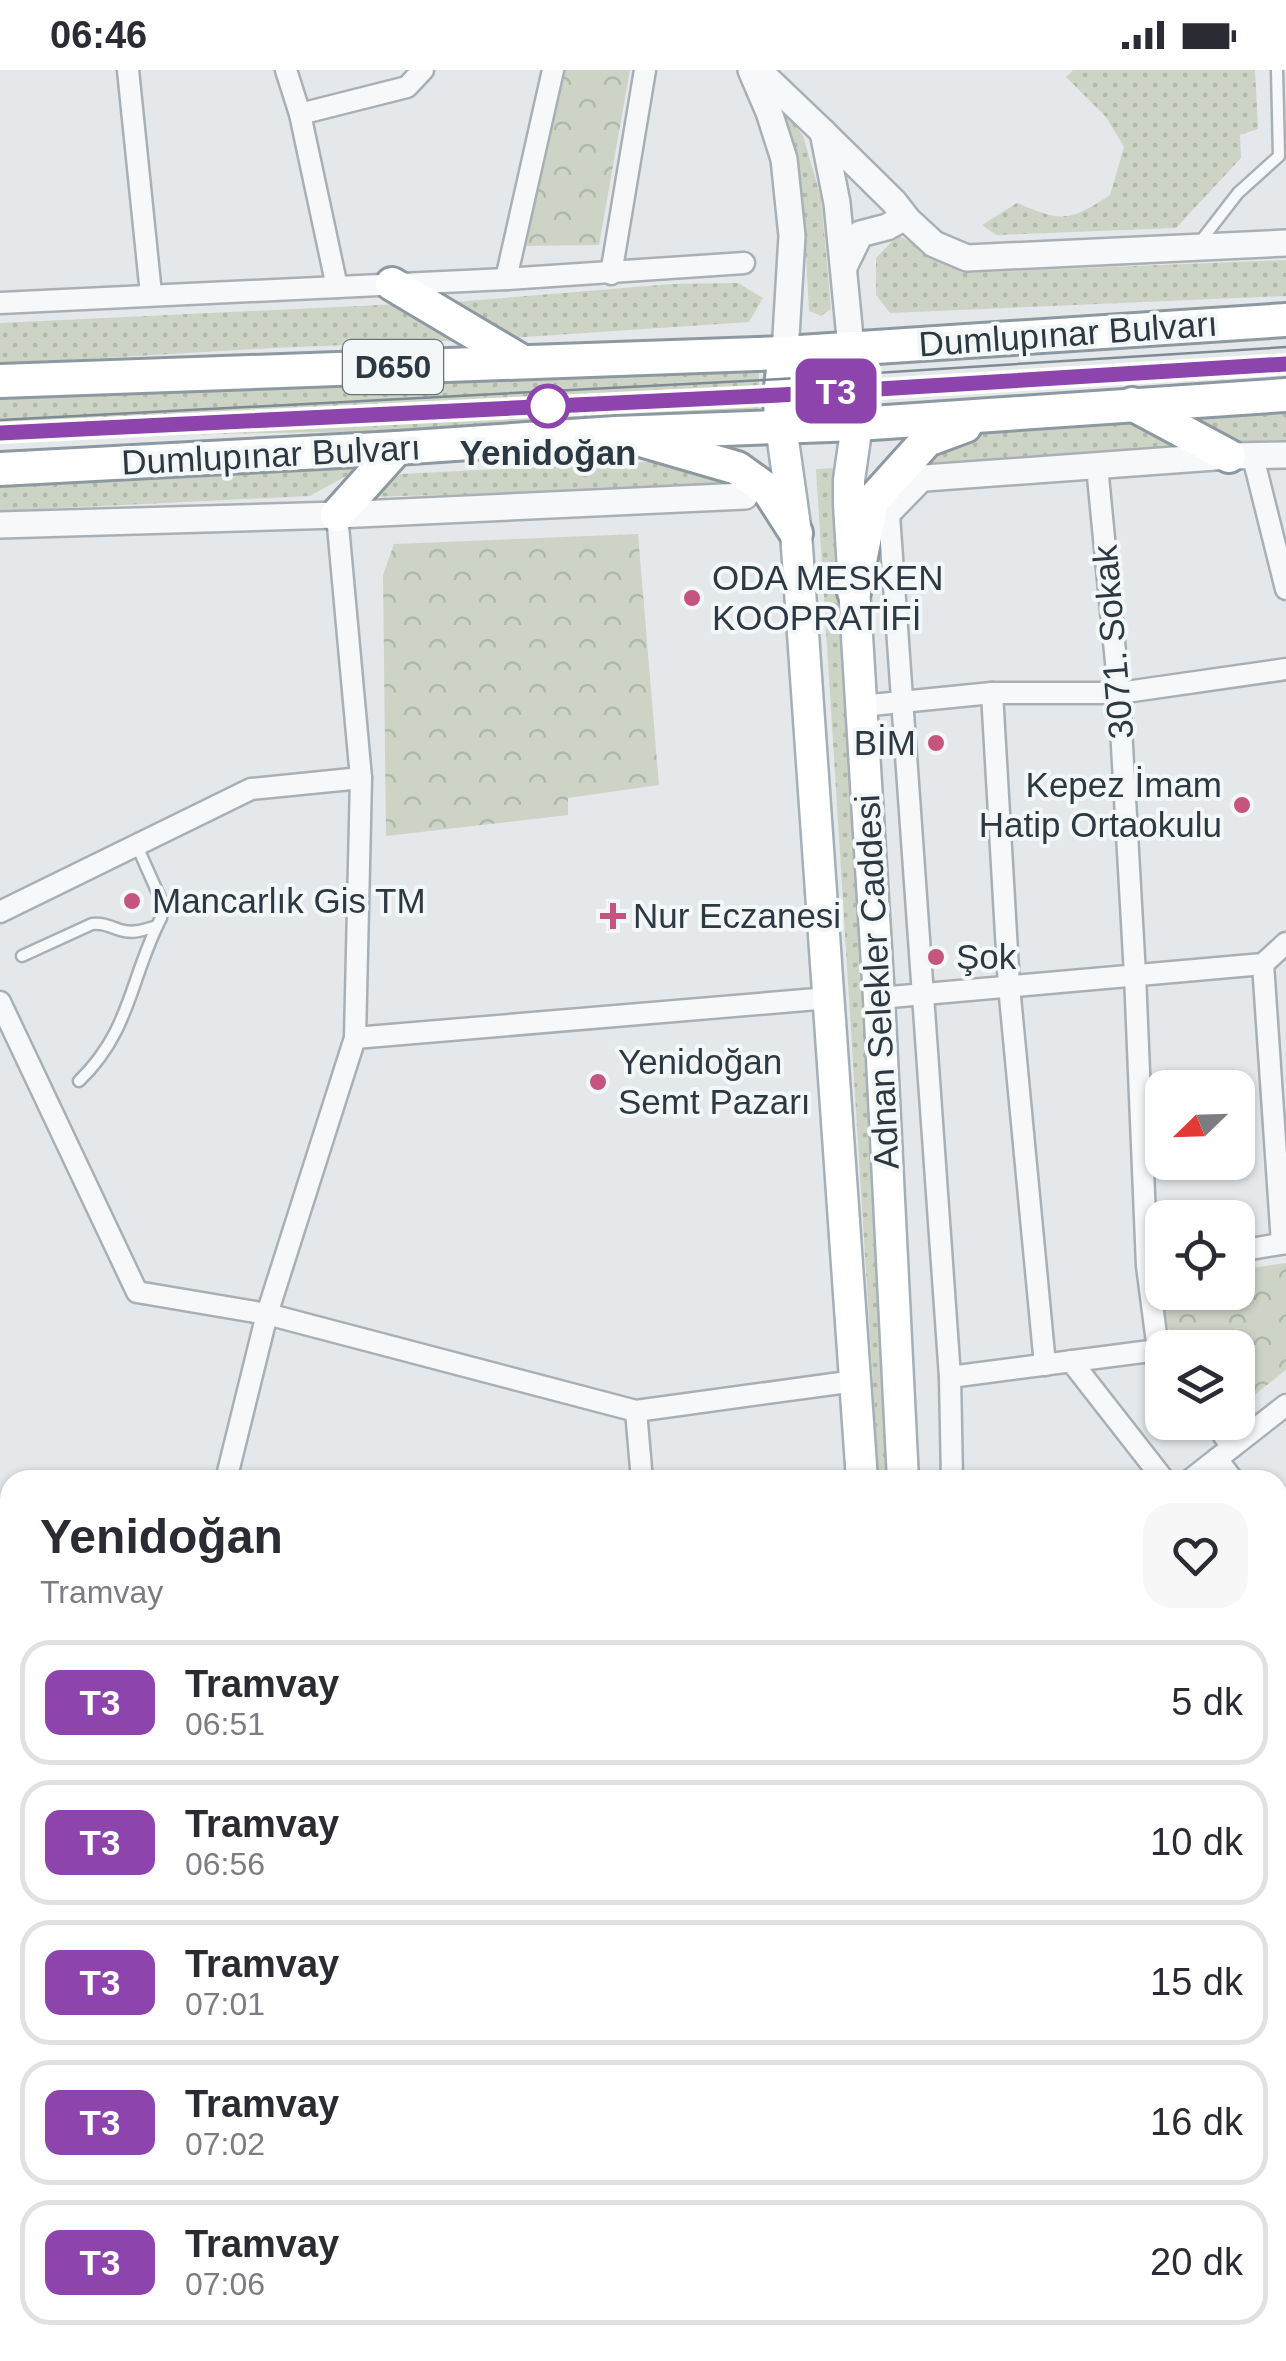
<!DOCTYPE html>
<html lang="tr">
<meta charset="utf-8">
<style>
body{margin:0;font-family:Arial,sans-serif;background:#f7f7f7;color:#2b2b33;height:100vh;display:flex;flex-direction:column;font-size:38px;white-space:nowrap}
*{box-sizing:border-box;margin:0}
p{font-size:32px;color:#7c7c81}
.icon{flex:none;width:55px;height:55px;fill:none;stroke:currentColor;stroke-width:2;stroke-linecap:round;stroke-linejoin:round}
.map{position:relative;flex:1;overflow:hidden}
.drawer{position:absolute;left:0px;top:1400px;width:1288px;height:892px;display:flex;flex-direction:column;background:#fff;border-radius:30px 30px 0 0;box-shadow:0 2px 8px #0004}
.drawer>*{flex:none}
.badge{padding:0 20px;border-radius:15px;font-size:35px;line-height:65px}
.needle{width:65px;rotate:247deg}
.controls{position:absolute;left:1145px;top:1000px;display:grid;gap:20px}
.controls a{display:grid;place-items:center;width:110px;height:110px;border-radius:20px;background:#fff;box-shadow:0 2px 8px #0004;font-size:50px}
.map>.badge{position:absolute;translate:-50% -50%;box-shadow:0 0 0 5px #fff}
.round{display:grid;place-items:center;flex:none;width:105px;height:105px;border-radius:30px;background:#f7f7f7}
.overview{display:flex;align-items:center;justify-content:space-between;height:170px;padding:0 40px}
h1{font-size:48px;font-weight:700;line-height:75px}
ul{padding:0;list-style:none}
li{display:flex;align-items:center;gap:30px;height:125px;margin:0 20px 15px;padding:0 20px;border:5px solid #e1e1e2;border-radius:30px}
li div{flex:1}
li b{display:block;font-size:38px}
li em{font-style:normal}
li .badge{min-width:110px;font-weight:700;text-align:center}
.status{display:flex;justify-content:space-between;align-items:center;height:70px;padding:0 50px;background:#fff;direction:ltr}
.status svg{height:28px;fill:currentColor}
.map>svg:first-child{display:block}
.grass{fill:url(#grass-dots)}
.forest{fill:url(#forest-crowns)}
.lines{fill:none;stroke-linecap:round;stroke-linejoin:round}
.service-casing{stroke:#a9b0b5;stroke-width:15}
.minor-casing{stroke:#a9b0b5;stroke-width:25}
.tertiary-casing{stroke:#a9b0b5;stroke-width:30}
.secondary-casing{stroke:#a9b0b5;stroke-width:32}
.primary-casing{stroke:#a4afb6;stroke-width:35}
.trunk-casing{stroke:#8d99a1;stroke-width:38}
.service{stroke:#f7f8f9;stroke-width:10}
.minor{stroke:#f7f8f9;stroke-width:20}
.tertiary{stroke:#f7f8f9;stroke-width:25}
.secondary{stroke:#fff;stroke-width:28}
.primary{stroke:#fff;stroke-width:30}
.trunk{stroke:#fff;stroke-width:32}
.tram{stroke:#7f8b93;stroke-width:2.5}
.line-casing{stroke:#fff;stroke-width:22}
.line{stroke:#8e44ad;stroke-width:15}
.stop-dot{fill:#fff;stroke:#8e44ad;stroke-width:5}
.poi-dot{fill:#c5547e;stroke:#f4f7f8;stroke-width:4}
.labels{text-anchor:middle;stroke-width:8;stroke-linejoin:round;paint-order:stroke}
.shield{fill:#f4f7f8;stroke:#697279;stroke-width:2.5}
.shield-label{font-size:32px;font-weight:bold;fill:#2d3942}
.street-label{font-size:35px;fill:#2d3942;stroke:#f4f7f8}
.stop-label{font-size:35px;font-weight:bold;fill:#2d3942;stroke:#f4f7f8}
.poi-label{font-size:35px;fill:#2d3942;stroke:#f4f7f8;text-anchor:start}
</style>
<div class="status"><b>06:46</b><svg viewBox="0 0 49 12"><path d="M0 12V9h3v3zM5 12V6h3v6zM10 12V3h3v9zM15 12V0h3v12zM26 1h20v11H26zM47 4h2v5h-2z"/></svg></div>
<div class="map">
<svg width="1286" height="2291" viewBox="0 0 1286 2291">
<defs>
<pattern id="grass-dots" width="8" height="8" patternUnits="userSpaceOnUse" patternTransform="scale(2.5)"><rect width="8" height="8" fill="#cdd4c6"/><path d="M2 2h.1M6 6h.1" fill="none" stroke="#b0b7ab" stroke-width="1.8" stroke-linecap="round"/></pattern>
<pattern id="forest-crowns" width="20" height="18" patternUnits="userSpaceOnUse" patternTransform="scale(2.5)"><rect width="20" height="18" fill="#cdd4c6"/><path d="M2 6a3 3 0 1 1 6 0M12 15a3 3 0 1 1 6 0" fill="none" stroke="#b0b7ab"/></pattern>
</defs>
<rect width="100%" height="100%" fill="#e4e8eb"/>
<g class="grass">
<path d="M 1073,0 L 1255,0 L 1258,59 L 1240,65 L 1241,88 L 1176,158 L 996,165 L 982,155 L 1017,133 C 1062,152 1069,152 1110,125 L 1124,77 L 1106,47 L 1066,7 Z"/>
<path d="M 772,24 L 803,66 L 821,127 L 831,239 L 821,246 L 809,241 L 803,129 L 793,69 Z"/>
<path d="M 898,165 L 963,203 L 1286,190 L 1286,226 L 890,243 L 876,225 L 876,188 Z"/>
<path d="M 738,213 L 763,228 L 749,252 L 510,268 L 454,232 L 672,214 Z"/>
<path d="M 401,234 L 466,270 L 274,278 L 0,294 L 0,253 Z"/>
<path d="M 759,294 L 759,344 L 467,360 L 214,364 L 0,373 L 0,329 Z"/>
<path d="M 1286,344 L 1286,370 L 1230,372 L 1183,350 Z"/>
<path d="M 1142,353 L 1189,375 L 938,392 L 915,404 L 930,377 L 970,365 Z"/>
<path d="M 683,390 L 740,409 L 733,417 L 367,427 L 401,404 Z"/>
<path d="M 361,398 L 310,426 L 0,441 L 0,415 Z"/>
<path d="M 837,398 L 892,1410 L 879,1410 L 816,399 Z"/>
</g>
<g class="forest">
<path d="M 563,0 L 630,0 L 599,175 L 522,176 Z"/>
<path d="M 638,464 L 659,715 L 568,728 L 568,745 L 386,766 L 383,505 L 394,474 Z"/>
<path d="M 1286,1193 L 1286,1300 L 1238,1338 L 1238,1278 L 1180,1277 C 1165,1256 1160,1247 1162,1220 L 1162,1222 L 1238,1222 L 1238,1200 Z"/>
<path d="M 0,1660 L 10,1662 L 10,2282 L 1084,2282 L 1088,2291 L 0,2291 Z"/>
</g>
<g class="lines">
<g class="service-casing">
<g id="service">
<path d="M 1200,172 L 1238,123 L 1279,86 L 1277,0"/>
<path d="M 22,886 L 92,854 C 104,853 108,856 120,860 C 133,864 144,860 157,856"/>
<path d="M 79,1011 C 131,961 130,908 161,848 L 161,830 L 137,776"/>
</g>
</g>
<g class="minor-casing">
<g id="minor">
<path d="M 128,0 L 151,224"/>
<path d="M 286,0 L 300,44 L 337,217"/>
<path d="M 300,44 L 407,17 L 423,0"/>
<path d="M 611,204 L 645,0"/>
<path d="M 506,209 L 553,0"/>
<path d="M 0,233 L 506,209 L 744,193"/>
<path d="M 1253,387 L 1286,519"/>
<path d="M 1097,396 L 1119,623 L 1135,905 L 1147,1196 L 1158,1280 L 1162,1285"/>
<path d="M 925,408 L 889,445 L 950,1307 L 952,1410"/>
<path d="M 992,623 L 1009,916 L 1045,1295"/>
<path d="M 861,636 L 992,623 L 1119,623 L 1286,599"/>
<path d="M 0,842 L 251,719 L 361,708"/>
<path d="M 1263,894 L 1282,1173"/>
<path d="M 879,928 L 1263,894 L 1286,873"/>
<path d="M 0,932 L 137,1222 L 267,1244 L 636,1341 L 855,1311"/>
<path d="M 355,968 L 829,928"/>
<path d="M 1238,1181 L 1286,1173"/>
<path d="M 1071,1291 L 1164,1410"/>
<path d="M 950,1307 L 1158,1280"/>
<path d="M 636,1341 L 642,1410"/>
<path d="M 1214,1352 L 1232,1377"/>
<path d="M 1217,1389 L 1233,1410"/>
<path d="M 226,1410 L 267,1244 L 355,968 L 361,708 L 337,445"/>
<path d="M 1190,1410 L 1286,1335"/>
<path d="M 1278,1470 L 1286,1481"/>
<path d="M 1278,1745 L 1286,1738"/>
<path d="M 1278,1949 L 1286,1961"/>
<path d="M 1278,2149 L 1286,2144"/>
</g>
</g>
<g class="tertiary-casing">
<g id="tertiary">
<path d="M 751,0 L 769,42 L 784,89 L 792,166 L 785,283"/>
<path d="M 758,0 L 823,62 L 894,132 L 908,150 L 934,174 L 967,188 L 1286,173"/>
<path d="M 823,62 L 837,133 L 851,278"/>
<path d="M 844,197 L 860,164 L 887,157 L 905,147"/>
<path d="M 925,408 L 1229,386 L 1286,385"/>
<path d="M 0,455 L 337,445 L 745,426"/>
<path d="M 1278,1598 L 1286,1591"/>
</g>
</g>
<g class="secondary-casing">
<path id="secondary" d="M 0,1599 L 10,1601"/>
</g>
<g class="primary-casing">
<g id="primary">
<path d="M 857,354 L 849,410 L 849,434 L 879,928 L 903,1410"/>
<path d="M 781,356 L 796,463 L 862,1410"/>
<path d="M 1129,2282 L 1132,2291"/>
<path d="M 1192,2282 L 1196,2291"/>
</g>
</g>
<g class="trunk-casing">
<g id="trunk">
<path d="M 392,214 L 523,292"/>
<path d="M 851,278 L 858,320 L 857,354"/>
<path d="M 0,311 L 785,283 L 1286,250"/>
<path d="M 1132,334 L 1229,386"/>
<path d="M 781,356 L 780,325 L 785,283"/>
<path d="M 644,371 L 737,398 L 769,421 L 796,463"/>
<path d="M 0,399 L 397,378 L 615,363 L 857,354 L 1286,325"/>
<path d="M 337,445 L 397,378"/>
<path d="M 854,522 L 872,431 L 927,370 L 965,356"/>
</g>
</g>
<use href="#service" class="service"/>
<use href="#minor" class="minor"/>
<use href="#tertiary" class="tertiary"/>
<use href="#secondary" class="secondary"/>
<use href="#primary" class="primary"/>
<use href="#trunk" class="trunk"/>
<g class="tram">
<path d="M 370,345 L 780,325 L 1286,294"/>
<path d="M 0,350 L 781,309 L 1286,277"/>
</g>
</g>
<g class="lines">
<g class="line-casing">
<path id="line" d="M 0,363 L 780,325 L 1286,294"/>
</g>
<use href="#line" class="line"/>
</g>
<circle class="stop-dot" cx="548" cy="336" r="20"/>
<g class="poi-dot">
<circle cx="692" cy="528" r="10"/>
<circle cx="936" cy="673" r="10"/>
<circle cx="1242" cy="735" r="10"/>
<circle cx="132" cy="831" r="10"/>
<path d="M608 831h10v10h10v10h-10v10h-10v-10h-10v-10h10z"/>
<circle cx="936" cy="887" r="10"/>
<circle cx="598" cy="1012" r="10"/>
</g>
<g class="labels">
<rect class="shield" x="343" y="270" width="100" height="54" rx="8"/>
<g class="shield-label">
<text x="393" y="308">D650</text>
</g>
<g class="street-label">
<text transform="translate(1068 264) rotate(-4)" y="12">Dumlupınar Bulvarı</text>
<text transform="translate(271 385) rotate(-3)" y="12">Dumlupınar Bulvarı</text>
<text transform="translate(1113 572) rotate(-95)" y="12">3071. Sokak</text>
<text transform="translate(877 912) rotate(-93)" y="12">Adnan Selekler Caddesi</text>
</g>
<g class="stop-label">
<text x="548" y="395">Yenidoğan</text>
</g>
<g class="poi-label">
<text x="712" y="520">ODA MESKEN<tspan x="712" dy="40">KOOPRATİFİ</tspan></text>
<text x="916" y="685" text-anchor="end">BİM</text>
<text x="1222" y="727" text-anchor="end">Kepez İmam<tspan x="1222" dy="40">Hatip Ortaokulu</tspan></text>
<text x="152" y="843">Mancarlık Gis TM</text>
<text x="633" y="858">Nur Eczanesi</text>
<text x="956" y="899">Şok</text>
<text x="618" y="1004">Yenidoğan<tspan x="618" dy="40">Semt Pazarı</tspan></text>
</g>
</g>
</svg>
<div class="controls">
<a><svg class="needle" viewBox="-14 -14 28 28"><path d="M0-13l5 13h-10z" fill="#e53935"/><path d="M0 13l5-13h-10z" fill="#7c7c81"/></svg></a>
<a><svg class="icon" aria-label="locate" viewBox="0 0 24 24"><circle cx="12" cy="12" r="6"/><path d="M12 2v4M12 18v4M2 12h4M18 12h4"/></svg></a>
<a><svg class="icon" aria-label="layers" viewBox="0 0 24 24"><path d="M12 4l9 5-9 5-9-5zM3 14l9 5 9-5"/></svg></a>
</div>
<b class="badge" style="left:836px;top:321px;background:#8e44ad;color:#fff">T3</b>
<section class="drawer">
<div class="overview"><div><h1>Yenidoğan</h1><p>Tramvay</p></div><a class="round"><svg class="icon" aria-label="heart" viewBox="0 0 24 24"><path d="M12 20l-8-8c-3-5 5-10 8-4 3-6 11-1 8 4z"/></svg></a></div>
<ul>
<li><span class="badge" style="background:#8e44ad;color:#fff">T3</span><div><b>Tramvay</b><p>06:51</p></div><em>5 dk</em></li>
<li><span class="badge" style="background:#8e44ad;color:#fff">T3</span><div><b>Tramvay</b><p>06:56</p></div><em>10 dk</em></li>
<li><span class="badge" style="background:#8e44ad;color:#fff">T3</span><div><b>Tramvay</b><p>07:01</p></div><em>15 dk</em></li>
<li><span class="badge" style="background:#8e44ad;color:#fff">T3</span><div><b>Tramvay</b><p>07:02</p></div><em>16 dk</em></li>
<li><span class="badge" style="background:#8e44ad;color:#fff">T3</span><div><b>Tramvay</b><p>07:06</p></div><em>20 dk</em></li>
</ul>
</section>
</div>
